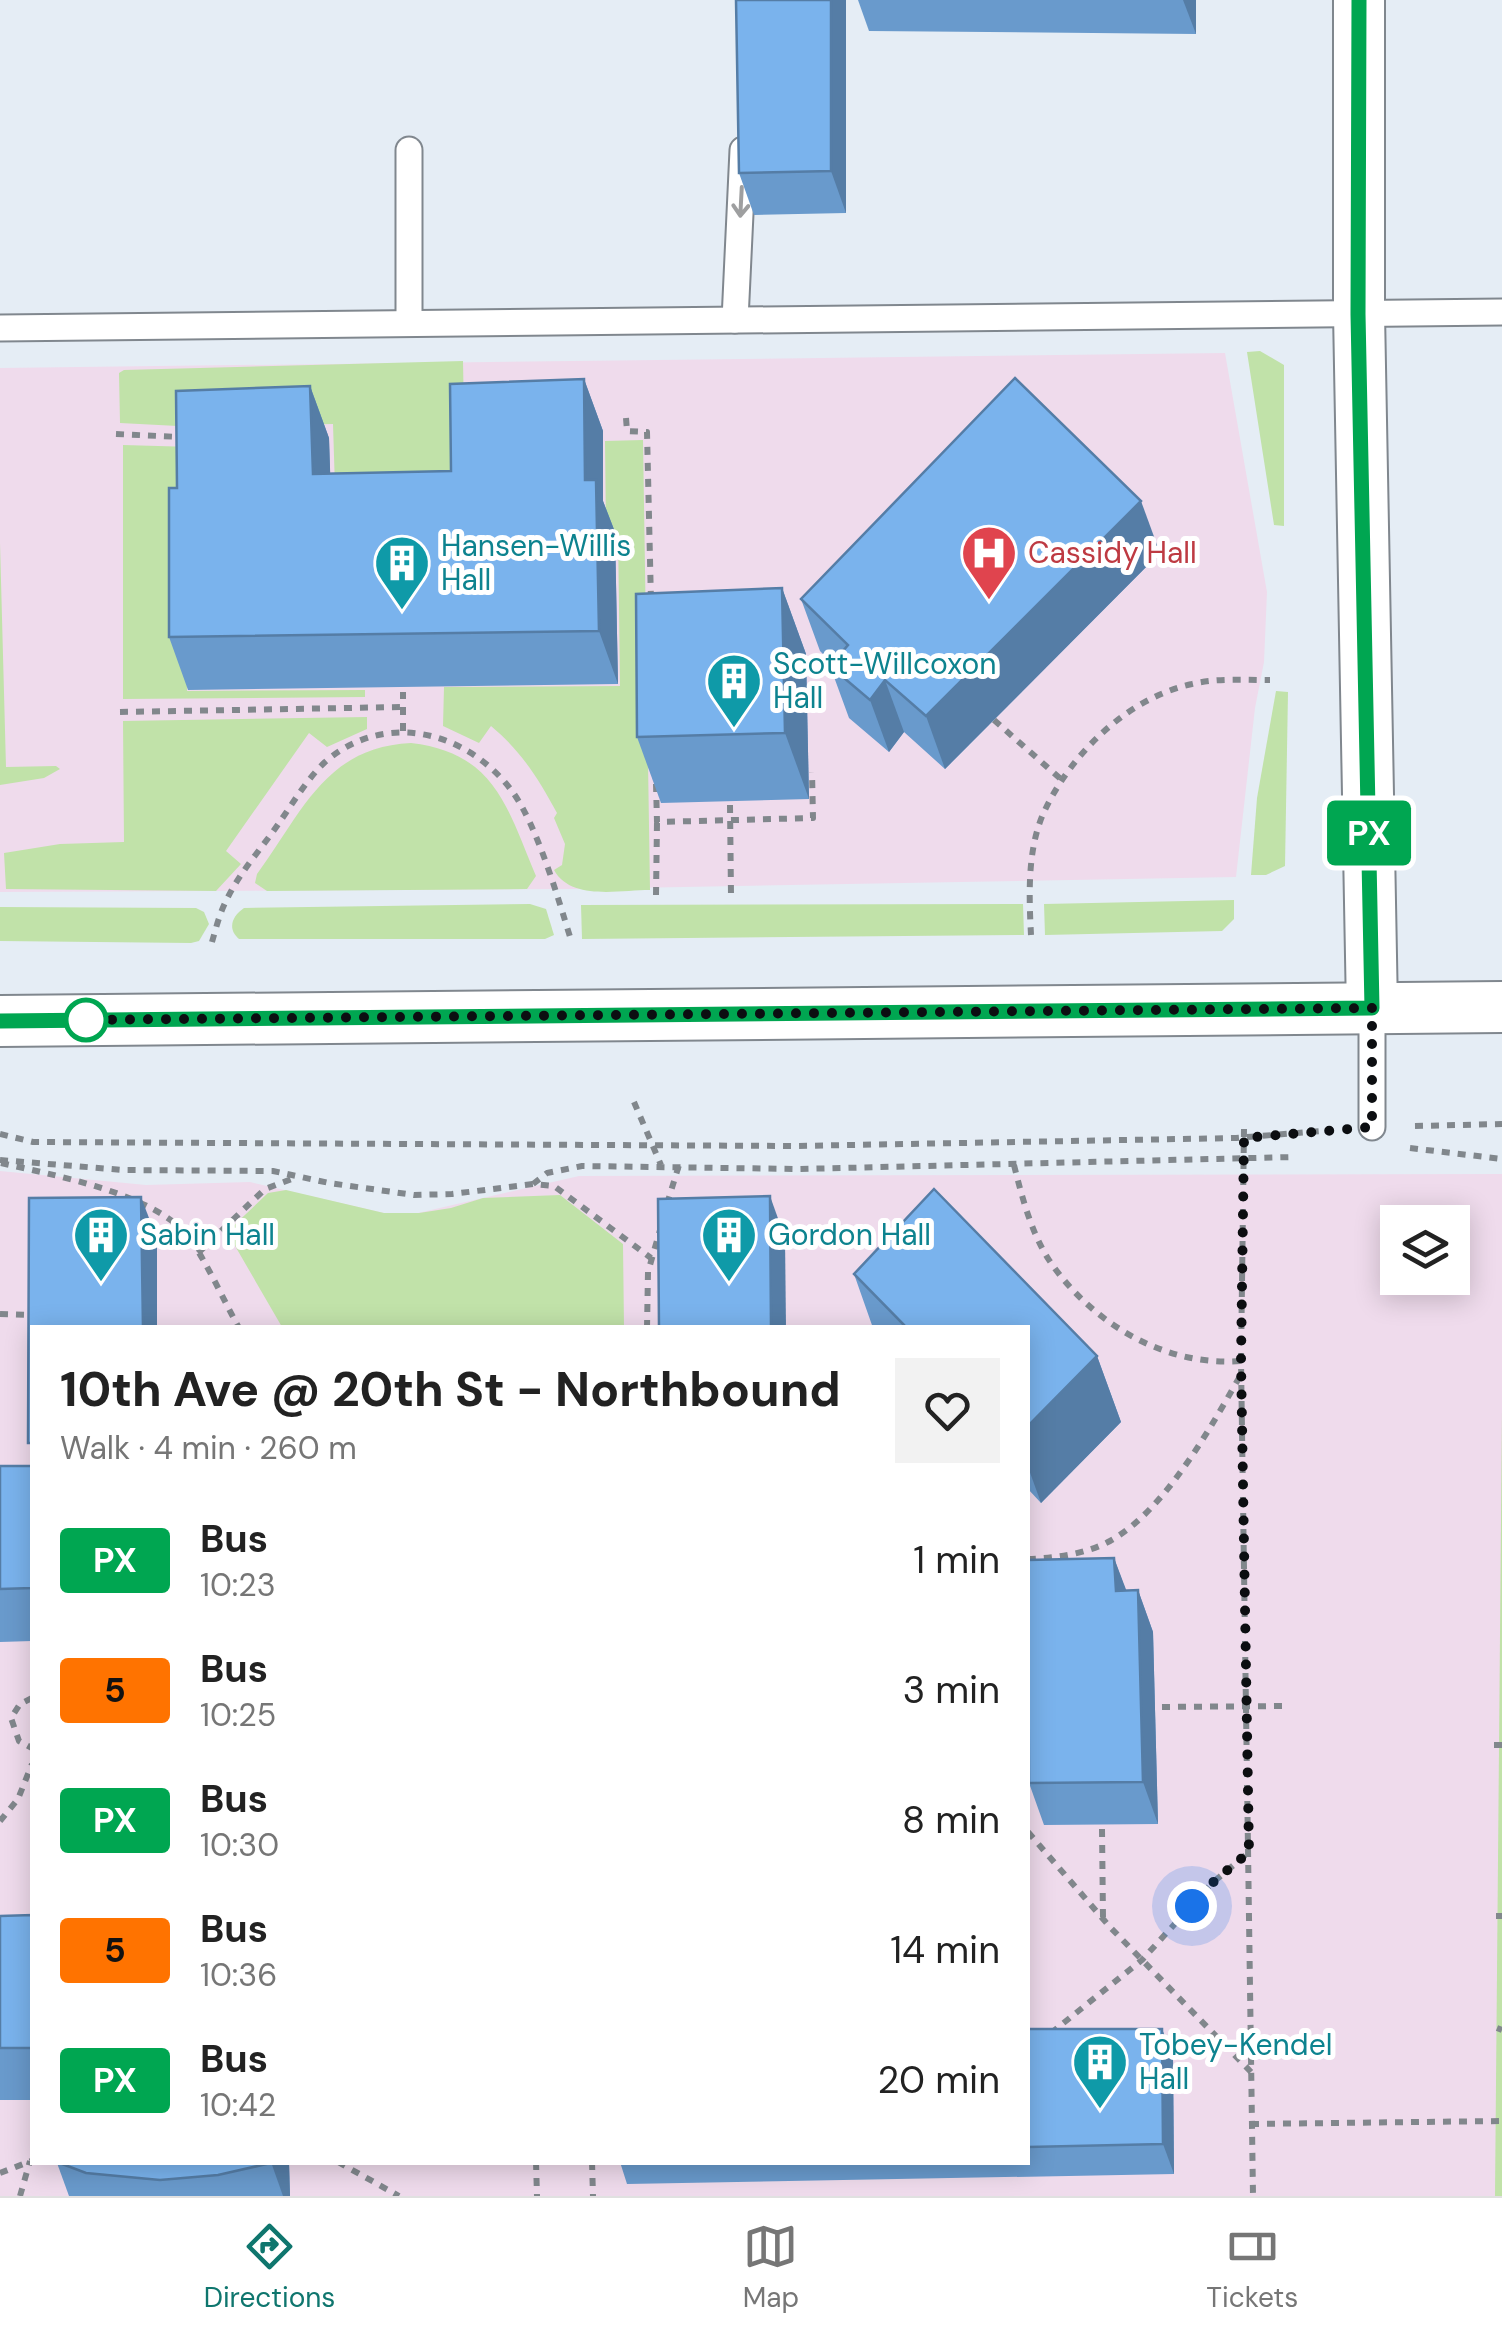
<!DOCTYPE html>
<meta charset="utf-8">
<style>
body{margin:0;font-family:"DM Sans",sans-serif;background:#f2f2f2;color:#222;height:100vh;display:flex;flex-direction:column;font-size:38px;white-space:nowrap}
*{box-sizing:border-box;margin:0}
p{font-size:32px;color:#767676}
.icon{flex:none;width:55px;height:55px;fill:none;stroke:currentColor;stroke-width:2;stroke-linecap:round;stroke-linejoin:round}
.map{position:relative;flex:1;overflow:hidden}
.drawer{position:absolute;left:30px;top:1325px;width:1000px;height:840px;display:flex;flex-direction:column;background:#fff;border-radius:0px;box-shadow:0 5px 25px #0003}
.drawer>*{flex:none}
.badge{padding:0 20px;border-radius:8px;font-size:35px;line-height:65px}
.controls{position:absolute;left:1380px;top:1205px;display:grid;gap:20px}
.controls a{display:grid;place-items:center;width:90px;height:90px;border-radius:0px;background:#fff;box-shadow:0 5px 25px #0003;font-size:50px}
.you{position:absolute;width:50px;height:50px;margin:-25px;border:8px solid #fff;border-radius:50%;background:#1a73e8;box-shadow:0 0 0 15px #1a73e833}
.map>.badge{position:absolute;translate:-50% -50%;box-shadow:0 0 0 5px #fff}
.round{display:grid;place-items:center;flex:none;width:105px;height:105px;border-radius:0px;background:#f2f2f2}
.head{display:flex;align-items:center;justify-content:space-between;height:170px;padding:0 30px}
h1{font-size:48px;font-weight:700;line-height:75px}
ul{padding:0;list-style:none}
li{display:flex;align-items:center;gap:30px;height:130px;padding:0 30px}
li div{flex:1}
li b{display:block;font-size:38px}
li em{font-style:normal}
li .badge{min-width:110px;font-weight:700;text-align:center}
.dock{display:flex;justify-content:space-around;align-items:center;height:140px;border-top:2px solid #e0e0e0;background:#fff;font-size:28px;color:#767676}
.dock a{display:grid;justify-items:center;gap:5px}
.dock .active{color:#0f766e}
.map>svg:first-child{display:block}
.education{fill:#efdbec;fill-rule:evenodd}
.green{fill:#c1e2a9}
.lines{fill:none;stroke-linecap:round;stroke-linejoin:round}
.service-casing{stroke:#80878e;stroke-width:29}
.minor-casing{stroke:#80878e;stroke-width:54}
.path{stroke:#81878c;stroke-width:6;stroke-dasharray:8 8;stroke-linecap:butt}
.service{stroke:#fff;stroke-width:25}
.minor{stroke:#fff;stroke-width:50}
.wall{fill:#699acc}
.shaded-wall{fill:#557da6}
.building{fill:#7ab3ed;stroke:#557da6;stroke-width:2.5}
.oneway{stroke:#9e9fa0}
.line-casing{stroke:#fff;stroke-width:22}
.line{stroke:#00a651;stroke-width:15}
.walk{stroke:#0c0e11;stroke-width:10;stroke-dasharray:0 18}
.stop-dot{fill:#fff;stroke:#00a651;stroke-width:5}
.labels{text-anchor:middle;stroke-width:10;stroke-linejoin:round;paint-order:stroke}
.culture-label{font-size:30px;fill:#0d838f;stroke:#fff;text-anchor:start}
.health-label{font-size:30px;fill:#be3a42;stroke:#fff;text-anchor:start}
</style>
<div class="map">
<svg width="1502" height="2196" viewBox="0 0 1502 2196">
<rect width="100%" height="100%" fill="#e5edf5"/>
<g class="education">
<path d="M 1225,353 L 1267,592 L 1264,662 L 1255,708 L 1236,877 L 576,889 L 0,892 L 0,368 Z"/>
<path d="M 0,1171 L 146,1185 L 250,1182 L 384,1213 L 418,1213 L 579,1176 L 1502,1174 L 1502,2196 L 0,2196 ZM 1398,1222 L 1452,1222 L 1452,1278 L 1398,1278 ZM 32,1328 L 1028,1328 L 1028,2162 L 32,2162 Z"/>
</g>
<g class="green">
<path d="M 1260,351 L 1284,365 L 1284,526 L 1274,525 L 1247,352 Z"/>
<path d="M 463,361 L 466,520 L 336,520 L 333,424 L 197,427 L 120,423 L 119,373 L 124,370 Z"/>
<path d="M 643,440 L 650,890 C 619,890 571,901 554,870 L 562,865 L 565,844 L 554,818 L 557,813 C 538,778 521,751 491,726 L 479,743 L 443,726 L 444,687 L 620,686 L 618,531 L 606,530 L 605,441 Z"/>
<path d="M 123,445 L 193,447 L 186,540 L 187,691 L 365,690 L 365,697 L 123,699 Z"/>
<path d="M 0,543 L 6,767 L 56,766 L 60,769 L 44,778 L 0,785 Z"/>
<path d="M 1276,691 L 1288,692 L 1285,866 L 1266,875 L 1251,875 L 1257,798 Z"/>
<path d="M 367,717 L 367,729 L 327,747 L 309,733 L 226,851 L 241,864 L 216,891 L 6,889 L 4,853 L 60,844 L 124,842 L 123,721 Z"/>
<path d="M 411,743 C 496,753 507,808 536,876 L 527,889 L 267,891 L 255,883 L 257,874 C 302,813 325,747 411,743 Z"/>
<path d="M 1234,900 L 1234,919 L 1222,931 L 1045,935 L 1044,904 Z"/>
<path d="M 530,904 L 546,909 L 554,935 L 545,939 L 239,939 C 227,929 232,916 244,908 Z"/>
<path d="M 1023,904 L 1024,935 L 582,939 L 581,905 Z"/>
<path d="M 0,907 L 196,908 L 204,912 L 209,924 L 199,941 L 191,943 L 0,941 Z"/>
<path d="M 286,1190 L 384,1213 L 419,1213 L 451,1208 L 483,1198 L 560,1195 L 623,1244 L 624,1327 L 282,1327 L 227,1232 L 268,1193 Z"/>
<path d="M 1502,1410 L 1502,2196 L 1495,2196 Z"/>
</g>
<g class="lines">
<g class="service-casing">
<g id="service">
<path d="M 409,150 L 409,323"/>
<path d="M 735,320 L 743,150"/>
<path d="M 0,328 L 1502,312"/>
<path d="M 1372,1009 L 1372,1127"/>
</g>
</g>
<g class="minor-casing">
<g id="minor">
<path d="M 1359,0 L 1359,313 L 1372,1009"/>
<path d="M 0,1021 L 1502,1007"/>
</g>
</g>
<g class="path">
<path d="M 626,418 L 627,431 L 647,432 L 651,602"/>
<path d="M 116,434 L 180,437"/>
<path d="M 120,712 L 403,707"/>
<path d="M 994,720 L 1063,781"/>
<path d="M 403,731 L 403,692"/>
<path d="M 656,784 L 657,822 L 813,818 L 812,772"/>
<path d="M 730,805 L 731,895"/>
<path d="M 656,895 L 657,822"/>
<path d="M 1031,935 C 1029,896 1027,849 1044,812 C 1071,754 1127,698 1192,684 C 1217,678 1244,680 1270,680"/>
<path d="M 212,942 C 216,928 220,912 227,899 C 240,872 262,848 279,823 C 293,803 307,779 325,762 C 385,710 467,731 512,791 C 537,825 558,898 571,940"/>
<path d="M 634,1102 L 661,1165"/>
<path d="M 1415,1126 L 1502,1124"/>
<path d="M 1244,1129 L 1241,1361 L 1253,2196"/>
<path d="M 0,1134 L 33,1142 L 795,1146 L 1236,1138 L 1333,1130"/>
<path d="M 1410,1148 L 1502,1159"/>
<path d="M 0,1160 L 123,1170 L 273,1171 L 329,1183 L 414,1195 L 452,1194 L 533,1184 L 554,1186 L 651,1258"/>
<path d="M 1,1163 C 53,1175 159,1194 191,1240 C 209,1267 223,1299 239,1328"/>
<path d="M 1014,1165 C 1022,1197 1031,1232 1049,1260 C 1091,1323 1165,1367 1241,1361"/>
<path d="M 533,1184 L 547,1173 L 582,1166 L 800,1169 L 1294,1157"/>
<path d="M 667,1204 L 679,1165"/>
<path d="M 198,1253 L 265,1189 L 297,1177"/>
<path d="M 0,1314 L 32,1315"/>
<path d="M 647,1328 L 648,1272 L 660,1230"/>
<path d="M 1028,1559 C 1055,1558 1086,1554 1110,1541 C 1166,1510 1212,1425 1243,1371"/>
<path d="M 32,1698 L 20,1704 L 11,1718 L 19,1741 L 32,1748"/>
<path d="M 1162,1707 L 1283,1706"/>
<path d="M 1494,1745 L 1502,1745"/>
<path d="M 0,1821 L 18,1799 L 32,1764"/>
<path d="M 1102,1829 L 1103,1918"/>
<path d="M 1028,1832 L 1110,1927 L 1251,2072"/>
<path d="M 1496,1916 L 1502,1916"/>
<path d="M 1497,2028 L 1502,2030"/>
<path d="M 1051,2033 L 1142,1960 L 1211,1884 L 1248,1853"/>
<path d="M 1251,2124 L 1502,2121"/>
<path d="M 338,2162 L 399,2196"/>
<path d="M 536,2162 L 537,2196"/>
<path d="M 592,2162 L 593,2196"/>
<path d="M 0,2173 L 31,2161"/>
<path d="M 20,2196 L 30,2161"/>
</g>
<use href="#service" class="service"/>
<use href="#minor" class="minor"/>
</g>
<g class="wall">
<path d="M 736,0 L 846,0 L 846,213 L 754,215 L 739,173 Z"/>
<path d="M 858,0 L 1196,0 L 1196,34 L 869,31 Z"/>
<path d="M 584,379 L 603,431 L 603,501 L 615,532 L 618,684 L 188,690 L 169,637 L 177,488 L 310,386 L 329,438 L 330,473 L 451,471 Z"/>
<path d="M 1160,553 L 945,769 L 904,732 L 889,752 L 849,718 L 830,666 L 832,663 L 820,651 L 801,599 Z"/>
<path d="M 782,588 L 806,654 L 809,799 L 661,803 L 637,737 Z"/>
<path d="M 934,1189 L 1097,1356 L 1121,1422 L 1041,1503 L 1028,1489 L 1028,1328 L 873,1328 L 854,1274 Z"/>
<path d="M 0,1466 L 32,1466 L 32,1641 L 0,1642 Z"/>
<path d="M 1114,1558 L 1126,1591 L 1138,1590 L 1153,1632 L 1158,1824 L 1044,1825 L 1029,1783 Z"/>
<path d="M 32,1915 L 32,2100 L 0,2100 L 0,1916 Z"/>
<path d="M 1028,2029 L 1162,2029 L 1173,2058 L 1174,2174 L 627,2184 L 620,2162 L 1028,2162 Z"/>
<path d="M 289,2162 L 290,2196 L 69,2196 L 57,2163 Z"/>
</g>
<g class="shaded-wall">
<path d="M 831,0 L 846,0 L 846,213 L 831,171 Z"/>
<path d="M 1183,0 L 1196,0 L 1196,34 Z"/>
<path d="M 584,379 L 603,431 L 603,501 L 615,532 L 618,684 L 599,631 L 585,480 Z"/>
<path d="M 310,386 L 329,438 L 332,526 L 313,474 Z"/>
<path d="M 1141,501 L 1160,553 L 945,769 L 926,716 Z"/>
<path d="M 782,588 L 806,654 L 809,799 L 785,733 Z"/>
<path d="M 885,680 L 904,732 L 889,752 L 870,700 Z"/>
<path d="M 770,1196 L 785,1238 L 786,1328 L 771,1328 Z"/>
<path d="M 141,1197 L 157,1239 L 157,1328 L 143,1328 Z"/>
<path d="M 1097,1356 L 1121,1422 L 1041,1503 L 1028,1467 L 1028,1426 Z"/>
<path d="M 1114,1558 L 1130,1600 L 1116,1591 Z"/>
<path d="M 1138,1590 L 1153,1632 L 1158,1824 L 1143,1782 Z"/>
<path d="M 1162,2029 L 1173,2058 L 1174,2174 L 1163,2144 Z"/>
<path d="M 271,2162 L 289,2162 L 290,2196 L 283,2196 Z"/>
</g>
<g class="building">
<path d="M 736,0 L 831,0 L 831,171 L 739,173 Z"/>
<path d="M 1015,378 L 1141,501 L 926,716 L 885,680 L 870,700 L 830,666 L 848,645 L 801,599 Z"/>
<path d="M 584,379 L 585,480 L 596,480 L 599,631 L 169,637 L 169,488 L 177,488 L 176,391 L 310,386 L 313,474 L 451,471 L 450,384 Z"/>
<path d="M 782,588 L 785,733 L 637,737 L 636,594 Z"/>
<path d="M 934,1189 L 1097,1356 L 1028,1426 L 1028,1328 L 902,1328 L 904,1325 L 854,1274 Z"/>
<path d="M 770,1196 L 771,1328 L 659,1328 L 658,1199 Z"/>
<path d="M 141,1197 L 143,1328 L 32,1328 L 32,1443 L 28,1443 L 29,1198 Z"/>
<path d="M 0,1466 L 32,1466 L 32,1588 L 0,1589 Z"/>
<path d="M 1114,1558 L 1116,1591 L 1138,1590 L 1143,1782 L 1029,1783 L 1028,1560 Z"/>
<path d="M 32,1915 L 32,2048 L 0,2048 L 0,1916 Z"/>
<path d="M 1028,2029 L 1162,2029 L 1163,2144 L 1028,2147 Z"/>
<path d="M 57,2162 L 271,2162 L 271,2163 L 218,2175 L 160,2180 L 86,2173 Z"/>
</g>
<defs><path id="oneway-shaft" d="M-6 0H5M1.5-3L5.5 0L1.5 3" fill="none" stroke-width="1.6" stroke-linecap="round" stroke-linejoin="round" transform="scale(2.5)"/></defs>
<use class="oneway" href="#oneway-shaft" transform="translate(741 202) rotate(93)"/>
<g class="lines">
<g class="line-casing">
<path id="line" d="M 0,1021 L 1372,1008 L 1358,314 L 1359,0"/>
</g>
<use href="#line" class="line"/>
<path class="walk" d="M 86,1020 L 72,1020 L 1372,1008 L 1372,1127 L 1244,1138 L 1241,1361 L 1249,1852 L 1211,1884 L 1192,1906"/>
</g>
<defs>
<g id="hospital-pin" transform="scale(2.875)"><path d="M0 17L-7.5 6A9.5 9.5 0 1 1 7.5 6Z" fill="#e0444e" stroke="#fff"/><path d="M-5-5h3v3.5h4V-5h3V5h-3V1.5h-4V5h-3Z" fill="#fff"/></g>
<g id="building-pin" transform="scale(2.875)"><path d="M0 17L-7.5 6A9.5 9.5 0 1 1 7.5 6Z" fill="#0f9aa8" stroke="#fff"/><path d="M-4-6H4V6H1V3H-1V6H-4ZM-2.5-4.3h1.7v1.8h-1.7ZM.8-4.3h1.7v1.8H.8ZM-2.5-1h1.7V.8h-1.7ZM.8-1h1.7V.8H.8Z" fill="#fff"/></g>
</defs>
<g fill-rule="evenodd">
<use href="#hospital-pin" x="989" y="553"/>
<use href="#building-pin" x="402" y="563"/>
<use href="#building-pin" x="734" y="681"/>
<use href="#building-pin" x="101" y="1235"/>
<use href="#building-pin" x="729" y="1235"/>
<use href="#building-pin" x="1100" y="2062"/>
</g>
<circle class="stop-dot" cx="86" cy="1020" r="20"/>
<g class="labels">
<g class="culture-label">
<text x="441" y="556">Hansen-Willis<tspan x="441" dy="34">Hall</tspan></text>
<text x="773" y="674">Scott-Willcoxon<tspan x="773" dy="34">Hall</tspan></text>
<text x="140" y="1245">Sabin Hall</text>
<text x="768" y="1245">Gordon Hall</text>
<text x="1139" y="2055">Tobey-Kendel<tspan x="1139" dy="34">Hall</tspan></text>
</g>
<g class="health-label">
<text x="1028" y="563">Cassidy Hall</text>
</g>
</g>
</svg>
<div class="controls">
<a><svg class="icon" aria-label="layers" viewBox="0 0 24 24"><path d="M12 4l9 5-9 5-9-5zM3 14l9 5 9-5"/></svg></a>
</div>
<div class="you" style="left:1192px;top:1906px"></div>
<b class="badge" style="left:1369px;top:833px;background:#00a651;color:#fff">PX</b>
<section class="drawer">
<div class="head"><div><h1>10th Ave @ 20th St - Northbound</h1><p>Walk · 4 min · 260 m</p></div><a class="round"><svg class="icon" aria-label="heart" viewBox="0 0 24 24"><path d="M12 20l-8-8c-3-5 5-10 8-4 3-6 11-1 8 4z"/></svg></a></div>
<ul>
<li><span class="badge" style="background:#00a651;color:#fff">PX</span><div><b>Bus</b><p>10:23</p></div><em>1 min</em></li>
<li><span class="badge" style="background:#ff7300;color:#111">5</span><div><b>Bus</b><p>10:25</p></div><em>3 min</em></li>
<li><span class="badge" style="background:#00a651;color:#fff">PX</span><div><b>Bus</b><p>10:30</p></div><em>8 min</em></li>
<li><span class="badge" style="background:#ff7300;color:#111">5</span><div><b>Bus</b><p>10:36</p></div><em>14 min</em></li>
<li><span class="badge" style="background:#00a651;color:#fff">PX</span><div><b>Bus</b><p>10:42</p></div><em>20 min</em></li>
</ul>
</section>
</div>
<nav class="dock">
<a class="active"><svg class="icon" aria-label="directions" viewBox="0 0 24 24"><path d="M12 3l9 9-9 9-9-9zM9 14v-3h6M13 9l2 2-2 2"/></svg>Directions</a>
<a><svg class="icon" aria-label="map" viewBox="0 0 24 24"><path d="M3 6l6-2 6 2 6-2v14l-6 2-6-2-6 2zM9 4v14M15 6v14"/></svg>Map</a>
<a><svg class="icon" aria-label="tickets" viewBox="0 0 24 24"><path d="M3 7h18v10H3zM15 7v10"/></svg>Tickets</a>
</nav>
